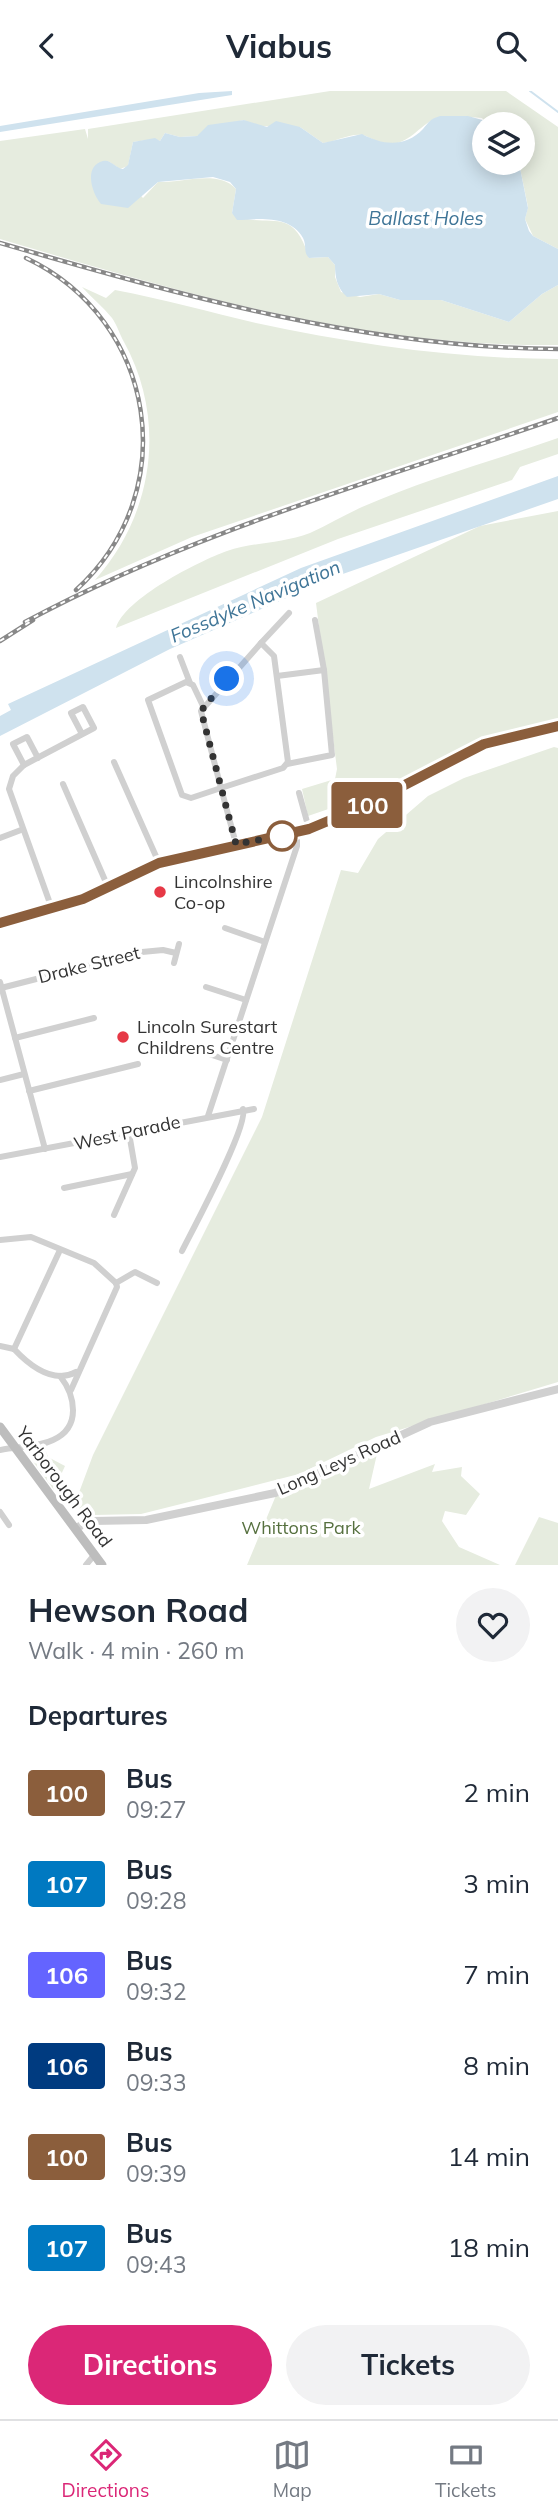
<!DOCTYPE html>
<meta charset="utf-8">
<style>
body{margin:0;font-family:Mulish,sans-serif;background:#f2f2f3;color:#1f2937;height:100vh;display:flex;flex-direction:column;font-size:26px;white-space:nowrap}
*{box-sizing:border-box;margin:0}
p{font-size:23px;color:#747a83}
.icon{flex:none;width:38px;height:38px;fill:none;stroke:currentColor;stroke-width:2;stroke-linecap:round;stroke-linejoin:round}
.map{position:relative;height:1474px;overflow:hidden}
.drawer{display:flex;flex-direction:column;background:#fff;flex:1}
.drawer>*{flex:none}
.badge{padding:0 14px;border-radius:5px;font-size:24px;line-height:46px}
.buttons{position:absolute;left:472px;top:21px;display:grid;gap:14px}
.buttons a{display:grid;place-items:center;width:63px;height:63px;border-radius:50%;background:#fff;box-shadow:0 4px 18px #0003;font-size:35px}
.you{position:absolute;width:35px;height:35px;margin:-18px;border:5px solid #fff;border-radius:50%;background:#1a73e8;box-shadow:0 0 0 10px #1a73e833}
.map>.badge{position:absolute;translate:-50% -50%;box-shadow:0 0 0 4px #fff}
h2{padding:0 28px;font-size:26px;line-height:63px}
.round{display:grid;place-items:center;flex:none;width:74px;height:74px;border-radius:37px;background:#f2f2f3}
.summary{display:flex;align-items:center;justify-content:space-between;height:119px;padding:0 28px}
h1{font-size:33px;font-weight:700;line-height:52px}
.cta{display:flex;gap:14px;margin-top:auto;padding:14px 28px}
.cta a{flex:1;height:80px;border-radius:42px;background:#db2777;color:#fff;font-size:28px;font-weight:700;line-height:80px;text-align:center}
.cta a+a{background:#f2f2f3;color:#1f2937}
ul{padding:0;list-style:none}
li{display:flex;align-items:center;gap:21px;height:91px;padding:0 28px}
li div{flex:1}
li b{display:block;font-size:26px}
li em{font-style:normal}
li .badge{min-width:77px;font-weight:700;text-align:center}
header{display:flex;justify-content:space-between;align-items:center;height:91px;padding:0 28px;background:#fff;font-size:32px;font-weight:700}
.menu{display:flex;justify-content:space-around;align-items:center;height:98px;border-top:2px solid #e0e1e3;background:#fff;font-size:19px;color:#747a83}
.menu a{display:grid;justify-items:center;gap:4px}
.menu .selected{color:#db2777}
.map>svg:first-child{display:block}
.green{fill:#e6ecdf}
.water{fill:#cfe2ee}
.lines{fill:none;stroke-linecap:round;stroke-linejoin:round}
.stream{stroke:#cfe2ee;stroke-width:2}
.minor{stroke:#d0d0d0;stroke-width:6}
.tertiary{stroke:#d0d0d0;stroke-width:8}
.secondary{stroke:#bdbdbd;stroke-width:9}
.primary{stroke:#ababab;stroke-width:10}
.rail-casing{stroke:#888;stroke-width:4.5}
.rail{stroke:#fff;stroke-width:2;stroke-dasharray:5;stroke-linecap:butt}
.line-casing{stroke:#fff;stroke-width:16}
.line{stroke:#8b5e3c;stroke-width:10}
.walk{stroke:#333;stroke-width:7;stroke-dasharray:0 12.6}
.stop-dot{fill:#fff;stroke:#8b5e3c;stroke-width:3.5}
.poi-dot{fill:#e63946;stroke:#fff;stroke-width:2.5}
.labels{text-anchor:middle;stroke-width:7;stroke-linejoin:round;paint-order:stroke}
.poi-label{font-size:18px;fill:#333;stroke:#fff;text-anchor:start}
.street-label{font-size:18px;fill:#333;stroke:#fff}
.park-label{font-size:18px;fill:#56703f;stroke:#fff}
.water-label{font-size:19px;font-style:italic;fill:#3f7597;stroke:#fff}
</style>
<header><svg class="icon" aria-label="back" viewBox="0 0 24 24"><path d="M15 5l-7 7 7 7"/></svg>Viabus<svg class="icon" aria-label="search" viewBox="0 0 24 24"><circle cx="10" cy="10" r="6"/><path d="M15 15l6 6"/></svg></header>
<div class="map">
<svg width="558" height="1474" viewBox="0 0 558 1474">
<rect width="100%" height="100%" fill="#fff"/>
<g class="green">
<path d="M 330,0 L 506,0 L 558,36 L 558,158 L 533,145 L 525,128 L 528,116 L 519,72 L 523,72 L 523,33 L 487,33 L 482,27 C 474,26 445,24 439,26 C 421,32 412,51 392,53 C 381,54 375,49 366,45 C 353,40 336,51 323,52 L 300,36 L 255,35 L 244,29 L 226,33 L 197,45 L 180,46 L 165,42 L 160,50 L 155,48 L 133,51 L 128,75 L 120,78 L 108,70 L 143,107 L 158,91 C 182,92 219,78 236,98 L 232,122 C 266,142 292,109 309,167 L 328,166 L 335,174 L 335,186 L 341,201 L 360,206 L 379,203 L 400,209 L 441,209 L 509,231 L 542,203 L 558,194 L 558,254 C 367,257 182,202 0,148 L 0,50 L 85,38 L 88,48 L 88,38 Z"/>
<path d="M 82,196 L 106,207 L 115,199 C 163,208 209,221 256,232 C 355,253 456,268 558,268 L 558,321 L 192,446 L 95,489 C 154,423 167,329 124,251 C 120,244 117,234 112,227 C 103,216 92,207 82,196 Z"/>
<path d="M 558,347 L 558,363 L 520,376 L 512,389 L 338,448 L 116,537 C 124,508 199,470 227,460 C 252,451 281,453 310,442 C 328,434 344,424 362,416 C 425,388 493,370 558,347 Z"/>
<path d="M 558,420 L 558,632 L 472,653 L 351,717 L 346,712 L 308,725 L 302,698 L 335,688 L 337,678 L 316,512 L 480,435 Z"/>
<path d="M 554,656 L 558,657 L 558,1291 L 376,1346 L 299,1383 L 193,1410 L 141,1423 L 94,1424 L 74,1415 L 93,1364 L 262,1026 L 341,779 L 358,782 L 378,748 L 428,705 L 464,687 Z"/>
<path d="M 45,1358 L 48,1366 L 65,1375 L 54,1399 L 32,1369 L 36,1359 Z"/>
<path d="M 377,1363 L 369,1398 L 435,1373 L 432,1381 L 462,1376 L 461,1385 L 480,1403 L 466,1424 L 445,1420 L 442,1430 L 459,1456 L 500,1474 L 247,1474 L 277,1402 L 303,1396 Z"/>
<path d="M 539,1426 L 558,1432 L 558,1474 L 515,1474 Z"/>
</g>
<g class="water">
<path d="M 232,0 L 232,4 L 0,41 L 0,35 L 199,2 Z"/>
<path d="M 440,25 L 468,25 L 486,30 L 485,72 L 519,72 L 528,117 L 525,128 L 529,140 L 533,145 L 558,158 L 558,194 L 542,203 L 509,231 L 441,209 L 400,209 L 379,203 L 347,206 C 337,197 335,186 335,174 L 328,166 L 309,167 C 303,161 307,155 303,147 C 290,124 259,128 237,129 L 232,122 L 236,98 L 230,91 L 213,86 L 158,91 L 128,117 L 101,113 C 92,103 83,75 103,70 C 111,68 115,77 123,78 L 128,74 L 133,51 L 155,47 L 160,50 L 165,42 L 180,46 L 197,45 L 208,34 L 244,29 L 267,36 L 276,30 L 300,36 L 323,52 L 362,43 C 382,54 405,57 423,38 C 429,31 430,28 440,25 Z"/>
<path d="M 558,385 L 558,408 L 337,485 L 170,558 L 0,645 L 0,625 L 11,619 L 8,613 L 301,477 Z"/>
</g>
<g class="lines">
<path class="stream" d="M 530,0 L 558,21"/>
<g class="minor">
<path d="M 315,529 L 324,579"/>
<path d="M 261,552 L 274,565 L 288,671 L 283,677 L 221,697 L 201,620 Z"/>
<path d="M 261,552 L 289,522"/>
<path d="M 180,566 L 190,592"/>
<path d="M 277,585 L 324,579 L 332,664 L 287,673"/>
<path d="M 203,615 L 193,594 L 186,591 L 148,609 L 182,704 L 191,707 L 221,697 L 236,753"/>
<path d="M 38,667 L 27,646 L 13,653 L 24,674 L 94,637 L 83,616 L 71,622 L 82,643"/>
<path d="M 114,671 L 159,772"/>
<path d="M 24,674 L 13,685 L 9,698 L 52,818"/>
<path d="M 63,693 L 108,796"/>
<path d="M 299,702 L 309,738"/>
<path d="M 0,747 L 21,739"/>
<path d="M 225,837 L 265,851"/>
<path d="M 174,872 L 179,853"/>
<path d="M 0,891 L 45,1058"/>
<path d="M 206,896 L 246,909"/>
<path d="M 1,897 L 142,861 L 163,859 L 176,862"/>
<path d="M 15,947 L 94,927"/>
<path d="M 188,956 L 227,969"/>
<path d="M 0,989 L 24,983"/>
<path d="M 29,1000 L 138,973"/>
<path d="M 208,1025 L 297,755 L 297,742"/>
<path d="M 0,1066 L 254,1018"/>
<path d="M 64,1097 L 132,1083"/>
<path d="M 114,1124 L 135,1077 L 129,1042"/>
<path d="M 0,1149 L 31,1146 L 94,1172 L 116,1192"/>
<path d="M 182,1160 C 193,1138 249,1034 243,1018"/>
<path d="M 116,1192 L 135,1181 L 157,1192"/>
<path d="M 0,1255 L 14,1258"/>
<path d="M 14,1258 L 60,1159"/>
<path d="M 14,1258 C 29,1274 53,1293 76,1281"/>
<path d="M 71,1299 L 117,1196 L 116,1192"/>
<path d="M 0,1359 C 17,1355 37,1357 53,1349 C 82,1336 75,1304 60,1285"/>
<path d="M 0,1421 L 9,1434"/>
<path d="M 86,1474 L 95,1463"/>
</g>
<path class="tertiary" d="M 75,1437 L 93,1430 L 146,1429 L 275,1402 L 430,1331 L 558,1298"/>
<path class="secondary" d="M 0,1336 L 102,1474"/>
<path class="primary" d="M 0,832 L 83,809 L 159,772 L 309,738 L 348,723 L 484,652 L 558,635"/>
<g class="rail-casing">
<g id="rail">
<path d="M 0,152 C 183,205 366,257 558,258"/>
<path d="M 26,167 C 157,229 184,401 76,499"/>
<path d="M 25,531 C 192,441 379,389 558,327"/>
<path d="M 0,550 L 33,529"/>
</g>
</g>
<use href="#rail" class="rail"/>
</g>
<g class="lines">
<g class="line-casing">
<path id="line" d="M 0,832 L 83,808 L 159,772 L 309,738 L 364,715 L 484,653 L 558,635"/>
</g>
<use href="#line" class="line"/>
<path class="walk" d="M 227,588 L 201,620 L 236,753 L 282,745"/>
</g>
<circle class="stop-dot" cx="282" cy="745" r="14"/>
<g class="poi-dot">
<circle cx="160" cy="801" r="7"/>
<circle cx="123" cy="946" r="7"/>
</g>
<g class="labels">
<g class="poi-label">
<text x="174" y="797">Lincolnshire<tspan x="174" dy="21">Co-op</tspan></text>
<text x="137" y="942">Lincoln Surestart<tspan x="137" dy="21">Childrens Centre</tspan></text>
</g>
<g class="street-label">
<text transform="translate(89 874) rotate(-14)" y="6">Drake Street</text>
<text transform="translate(127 1042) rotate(-12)" y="6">West Parade</text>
<text transform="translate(339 1372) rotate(-24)" y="6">Long Leys Road</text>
<text transform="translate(64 1396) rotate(53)" y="6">Yarborough Road</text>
</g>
<g class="park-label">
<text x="301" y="1443">Whittons Park</text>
</g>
<g class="water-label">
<text x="426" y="134">Ballast Holes</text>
<text transform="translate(255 510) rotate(-23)" y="7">Fossdyke Navigation</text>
</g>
</g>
</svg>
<div class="buttons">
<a><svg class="icon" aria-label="layers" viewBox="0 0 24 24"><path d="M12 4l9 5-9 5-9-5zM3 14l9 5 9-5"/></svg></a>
</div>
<div class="you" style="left:227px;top:588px"></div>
<b class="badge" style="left:367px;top:714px;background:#8b5e3c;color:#fff">100</b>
</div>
<section class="drawer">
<div class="summary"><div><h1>Hewson Road</h1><p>Walk · 4 min · 260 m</p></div><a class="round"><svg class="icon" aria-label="heart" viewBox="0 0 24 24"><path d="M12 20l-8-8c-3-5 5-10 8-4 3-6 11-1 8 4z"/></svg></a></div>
<h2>Departures</h2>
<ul>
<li><span class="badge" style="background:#8b5e3c;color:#fff">100</span><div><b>Bus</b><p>09:27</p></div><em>2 min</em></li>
<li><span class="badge" style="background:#0079c1;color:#fff">107</span><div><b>Bus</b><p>09:28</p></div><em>3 min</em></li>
<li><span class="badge" style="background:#6464ff;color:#fff">106</span><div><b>Bus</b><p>09:32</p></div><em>7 min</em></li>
<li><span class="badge" style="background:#003b80;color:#fff">106</span><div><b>Bus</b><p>09:33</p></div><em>8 min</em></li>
<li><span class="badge" style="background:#8b5e3c;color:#fff">100</span><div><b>Bus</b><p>09:39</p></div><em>14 min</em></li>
<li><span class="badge" style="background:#0079c1;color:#fff">107</span><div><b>Bus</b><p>09:43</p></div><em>18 min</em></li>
</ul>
<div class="cta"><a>Directions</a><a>Tickets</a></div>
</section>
<nav class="menu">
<a class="selected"><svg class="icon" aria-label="directions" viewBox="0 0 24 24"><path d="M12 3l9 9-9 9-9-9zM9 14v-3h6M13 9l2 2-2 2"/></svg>Directions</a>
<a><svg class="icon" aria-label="map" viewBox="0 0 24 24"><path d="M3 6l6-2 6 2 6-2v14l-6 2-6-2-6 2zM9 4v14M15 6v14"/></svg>Map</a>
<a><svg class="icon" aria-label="tickets" viewBox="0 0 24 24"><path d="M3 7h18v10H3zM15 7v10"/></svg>Tickets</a>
</nav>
